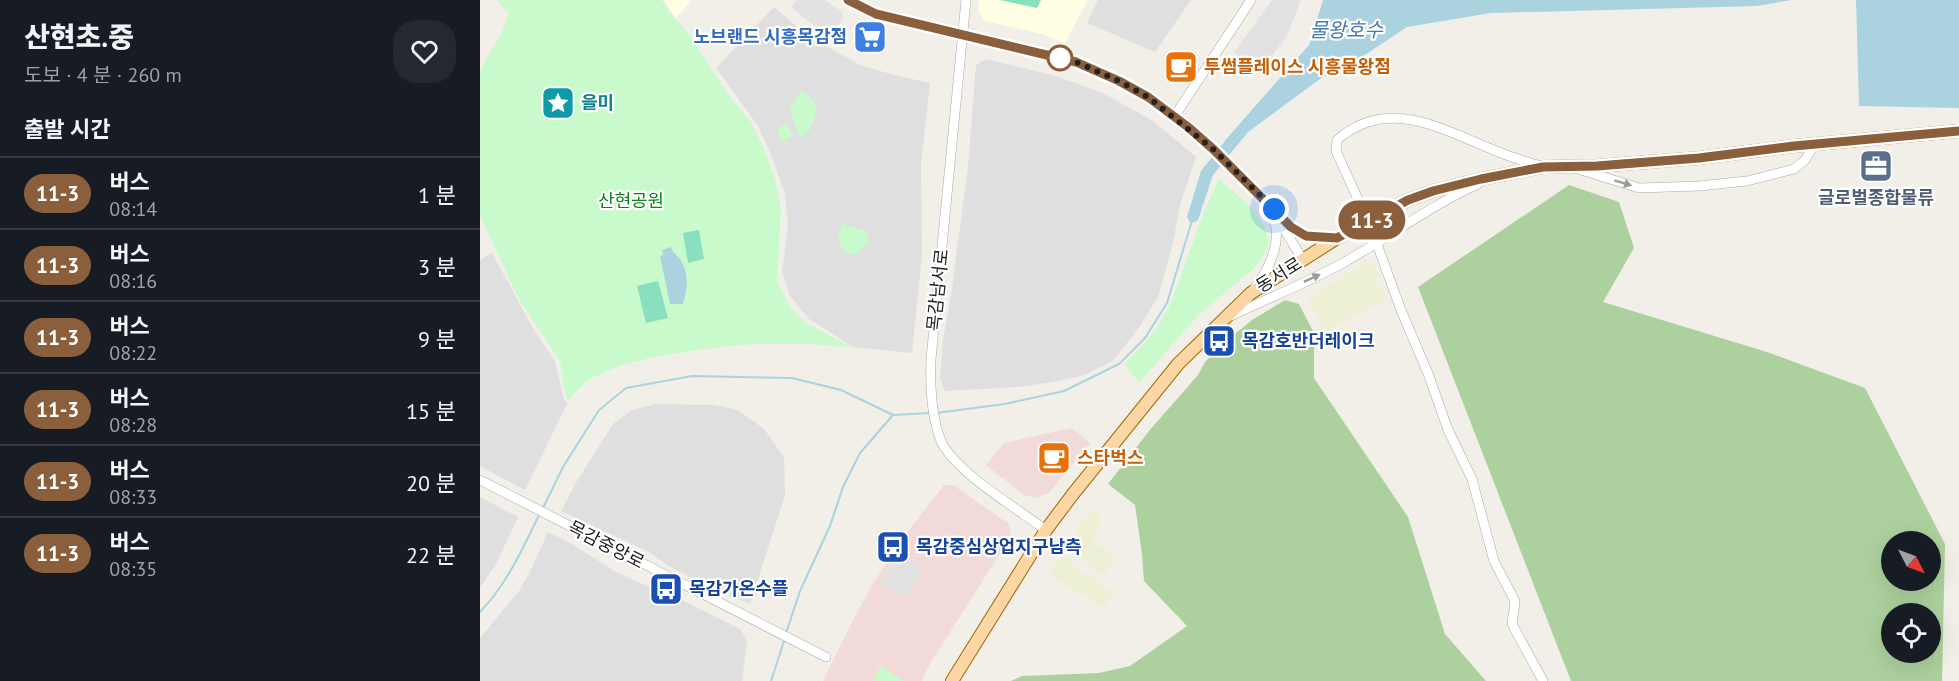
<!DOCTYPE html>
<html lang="ko">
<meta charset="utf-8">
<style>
body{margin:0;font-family:"PT Sans","Noto Sans KR",sans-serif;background:#242831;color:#f1f3f6;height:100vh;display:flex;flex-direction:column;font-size:22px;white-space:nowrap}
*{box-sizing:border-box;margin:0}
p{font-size:20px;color:#9ea1a6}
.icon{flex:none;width:33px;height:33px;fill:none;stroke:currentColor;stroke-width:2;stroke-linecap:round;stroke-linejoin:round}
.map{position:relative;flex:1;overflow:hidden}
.side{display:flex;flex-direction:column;background:#171b24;width:480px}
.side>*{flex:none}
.badge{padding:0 12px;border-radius:20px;font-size:21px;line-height:39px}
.needle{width:39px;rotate:132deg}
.controls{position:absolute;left:1401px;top:531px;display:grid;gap:12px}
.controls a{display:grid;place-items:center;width:60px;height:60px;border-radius:50%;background:#171b24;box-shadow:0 6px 24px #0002;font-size:30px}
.you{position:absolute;width:30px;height:30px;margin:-15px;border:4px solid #fff;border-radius:50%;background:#1a73e8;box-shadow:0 0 0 9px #1a73e833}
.map>.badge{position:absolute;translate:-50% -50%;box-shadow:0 0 0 3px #fff}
h2{padding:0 24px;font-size:22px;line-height:54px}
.round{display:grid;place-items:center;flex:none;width:63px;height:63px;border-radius:24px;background:#242831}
.summary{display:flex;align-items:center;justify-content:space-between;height:102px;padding:0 24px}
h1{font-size:28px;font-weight:800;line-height:45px}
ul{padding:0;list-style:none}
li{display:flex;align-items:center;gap:18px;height:72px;padding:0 24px;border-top:2px solid #363941}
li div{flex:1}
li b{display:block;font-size:22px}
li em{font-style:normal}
li .badge{min-width:66px;font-weight:700;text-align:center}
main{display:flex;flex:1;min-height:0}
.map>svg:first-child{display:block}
.residential{fill:#e0dfdf}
.commercial{fill:#f2dad9}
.education{fill:#ffffe5}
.farmland{fill:#eef0d5}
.forest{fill:#add19e;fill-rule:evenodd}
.park{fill:#c8facc}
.pitch{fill:#88e0be}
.parking{fill:#e2e2e2}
.water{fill:#aad3df}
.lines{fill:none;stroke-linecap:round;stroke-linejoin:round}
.stream{stroke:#aad3df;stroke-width:2}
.minor-tunnel{stroke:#c8c6c1;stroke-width:9;stroke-dasharray:9 4.5;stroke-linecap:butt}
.minor-casing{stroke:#a9a9a9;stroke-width:10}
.major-casing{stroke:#a06b00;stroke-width:14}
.minor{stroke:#fff;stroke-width:9}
.major{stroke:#fcd6a4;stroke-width:12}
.oneway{fill:#9c9c9c}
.line-casing{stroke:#fff;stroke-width:14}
.line{stroke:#8b5e3c;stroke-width:9}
.walk{stroke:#222;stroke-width:6;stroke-dasharray:0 10.8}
.stop-dot{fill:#fff;stroke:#8b5e3c;stroke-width:3}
.labels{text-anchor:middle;stroke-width:4.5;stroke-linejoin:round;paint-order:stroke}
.shop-label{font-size:18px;font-weight:bold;fill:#366cbe;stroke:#fff;text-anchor:end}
.food-label{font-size:18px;font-weight:bold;fill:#c56008;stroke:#fff;text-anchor:start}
.culture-label{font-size:18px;font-weight:bold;fill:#0d838f;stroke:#fff;text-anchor:start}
.service-label{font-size:18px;font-weight:bold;fill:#4e5e75;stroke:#fff}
.park-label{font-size:18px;fill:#0c8416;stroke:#fff}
.street-label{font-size:18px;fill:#222;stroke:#fff}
.transit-label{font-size:18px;font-weight:bold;fill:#164399;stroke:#fff;text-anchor:start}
.water-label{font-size:20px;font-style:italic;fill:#4a7aab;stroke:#fff}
</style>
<main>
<section class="side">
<div class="summary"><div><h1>산현초.중</h1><p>도보 · 4 분 · 260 m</p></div><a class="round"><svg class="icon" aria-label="heart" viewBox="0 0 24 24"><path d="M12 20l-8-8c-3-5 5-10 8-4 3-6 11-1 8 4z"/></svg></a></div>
<h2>출발 시간</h2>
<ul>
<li><span class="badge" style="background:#8b5e3c;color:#fff">11-3</span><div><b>버스</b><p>08:14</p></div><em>1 분</em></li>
<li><span class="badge" style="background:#8b5e3c;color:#fff">11-3</span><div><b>버스</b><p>08:16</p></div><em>3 분</em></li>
<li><span class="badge" style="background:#8b5e3c;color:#fff">11-3</span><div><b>버스</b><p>08:22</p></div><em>9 분</em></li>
<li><span class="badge" style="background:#8b5e3c;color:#fff">11-3</span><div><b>버스</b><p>08:28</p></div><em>15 분</em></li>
<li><span class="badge" style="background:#8b5e3c;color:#fff">11-3</span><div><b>버스</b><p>08:33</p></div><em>20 분</em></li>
<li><span class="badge" style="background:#8b5e3c;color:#fff">11-3</span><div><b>버스</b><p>08:35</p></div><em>22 분</em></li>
</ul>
</section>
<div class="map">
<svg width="1479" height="681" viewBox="0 0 1479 681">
<rect width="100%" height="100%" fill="#f2efe9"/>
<g class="residential">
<path d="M 618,0 L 711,0 L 675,52 L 607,23 Z"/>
<path d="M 294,7 L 328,36 L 380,65 L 414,75 L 450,83 L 441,165 L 442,256 L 432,353 L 373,347 L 329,319 L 310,296 L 302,272 L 308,225 L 305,193 L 291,155 L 278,126 L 236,68 Z"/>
<path d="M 506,59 L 576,76 L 625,94 L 673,121 L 716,157 L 700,205 L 693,243 L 678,297 L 658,329 L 633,361 L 602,376 L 573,382 L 538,387 L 465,391 L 460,378 L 463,340 L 471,295 L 488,167 L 496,65 Z"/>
<path d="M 12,253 L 54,330 L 75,361 L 84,400 L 88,402 L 45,490 L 0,466 L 0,260 Z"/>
<path d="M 176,404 L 234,405 L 258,410 L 284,429 L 304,457 L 305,495 L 270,604 L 214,579 L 190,567 L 169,552 L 81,511 L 97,481 L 133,424 L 152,410 Z"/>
<path d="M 0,497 L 38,517 L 17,562 L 0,588 Z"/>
<path d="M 68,532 L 92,544 L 136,572 L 160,583 L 180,589 L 260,629 L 267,640 L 262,681 L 0,681 L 0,638 L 39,591 L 50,572 Z"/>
</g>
<g class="commercial">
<path d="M 592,428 L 610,443 L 569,493 L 556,498 L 544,495 L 506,465 L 524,443 Z"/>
<path d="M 464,485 L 473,485 L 529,524 L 531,536 L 451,662 L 441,681 L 343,681 L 373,620 L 394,582 L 429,530 Z"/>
</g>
<g class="education">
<path d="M 183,0 L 212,0 L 196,18 Z"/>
<path d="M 499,0 L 608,0 L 585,43 L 562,34 L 505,21 L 498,12 Z"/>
</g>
<g class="farmland">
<path d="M 890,261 L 894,263 L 901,277 L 894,280 L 898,290 L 906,286 L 909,292 L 902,296 L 904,300 L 849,330 L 841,323 L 828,300 L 868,273 Z"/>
<path d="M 614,508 L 622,518 L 612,542 L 636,557 L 625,576 L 586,549 L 597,530 Z"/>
<path d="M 584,553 L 592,559 L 591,561 L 598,572 L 606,575 L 607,574 L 632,591 L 634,594 L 624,608 L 572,577 L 570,573 Z"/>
</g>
<g class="forest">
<path d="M 1089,185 L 1139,202 L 1154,248 L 1123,302 L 1287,352 L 1385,388 L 1465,544 L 1462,681 L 1091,681 L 938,287 ZM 1412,542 L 1450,542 L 1450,580 L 1412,580 ZM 1412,614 L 1450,614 L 1450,652 L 1412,652 Z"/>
<path d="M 805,300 L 819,304 L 834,333 L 834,378 L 928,517 L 965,634 L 1006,681 L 531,681 L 542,676 L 619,673 L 650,666 L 707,626 L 664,581 L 662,554 L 655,505 L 628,484 L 669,431 L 718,375 L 725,362 L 750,338 L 772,320 Z"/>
</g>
<g class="park">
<path d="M 17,0 L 182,0 L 192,15 L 208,33 L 248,94 L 271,122 L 284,149 L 295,179 L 301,209 L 297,281 L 310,307 L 326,323 L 373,348 C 310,340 261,343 199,353 C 172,357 141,363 116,376 C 104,381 97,390 89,400 L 86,398 L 80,361 L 40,301 L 0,216 L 0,71 L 22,32 L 29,14 Z"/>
<path d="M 322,91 L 332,99 L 337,106 C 335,119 333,132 320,137 C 311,114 304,111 322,91 Z"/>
<path d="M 308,124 L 313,136 L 301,142 L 297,128 Z"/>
<path d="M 739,179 L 769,206 L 784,225 L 789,243 L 781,260 L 772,270 L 718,315 L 659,383 L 645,364 L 675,331 L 691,303 L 725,209 Z"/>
<path d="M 362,224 L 386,231 L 389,241 L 376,255 L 363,252 L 358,238 Z"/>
<path d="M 400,666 L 424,681 L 393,681 Z"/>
</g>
<g class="pitch">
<path d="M 520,0 L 561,0 L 557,8 Z"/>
<path d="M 219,230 L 224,259 L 208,263 L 203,233 Z"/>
<path d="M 178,281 L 188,318 L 166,323 L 157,286 Z"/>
</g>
<g class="parking">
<path d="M 317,0 L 345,0 L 362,12 L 363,18 L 353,34 L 349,35 L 333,25 L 311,7 Z"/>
<path d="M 792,0 L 821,0 L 807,36 L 780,71 L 754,52 Z"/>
<path d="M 418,552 L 443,570 L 425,598 L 400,582 Z"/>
</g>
<g class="water">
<path d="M 843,0 L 1311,0 L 1277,6 L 1011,13 L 927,27 L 888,53 L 840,79 L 768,132 L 733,175 L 718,220 L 711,224 L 707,217 L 721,171 L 748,137 L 829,45 Z"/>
<path d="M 1376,0 L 1479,0 L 1479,108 L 1379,106 Z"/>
<path d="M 191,247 C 193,253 196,254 200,259 C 209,273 208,288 203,304 L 190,304 L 180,256 L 183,255 L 182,250 Z"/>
</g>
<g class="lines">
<g class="stream">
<path d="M 456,413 L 525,404 L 584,391 L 639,364 L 665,338 L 687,303 L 711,224"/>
<path d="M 63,508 L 83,467 L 119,410 L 146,388 L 212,376 L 312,378 L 361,390 L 413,415"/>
<path d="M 0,612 C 27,584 43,548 60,513"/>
<path d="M 306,633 L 320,591 L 350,526 L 363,487 L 380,453 L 413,415 L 451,413"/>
<path d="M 291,681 L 305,638"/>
</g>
<path class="minor-tunnel" d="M 882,208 L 894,236"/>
<g class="minor-casing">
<g id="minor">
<path d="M 368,0 L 396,14 L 596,62 L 639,81 L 668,97 L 708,127 L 786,200 L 823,260"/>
<path d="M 486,0 L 451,359 C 450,385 451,416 461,441 C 474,471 539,510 566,530"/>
<path d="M 694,117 L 771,0"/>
<path d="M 1098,169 L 1159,188 L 1219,186 L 1267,181 L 1314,169 L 1325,160 L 1335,144"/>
<path d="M 882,208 L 856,151 L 857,140 C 909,94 967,132 1021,153 C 1034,158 1047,162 1061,166"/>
<path d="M 800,216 C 818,236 831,237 857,238"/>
<path d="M 894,236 L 921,310 L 949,376 L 968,430 L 992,479 L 1014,561 L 1035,601 L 1032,624 L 1063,681"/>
<path d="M 774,289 C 789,269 803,242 793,216"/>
<path d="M 751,316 C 788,298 827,283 863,263 C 909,237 950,206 998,184"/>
<path d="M 0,480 L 346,657"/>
</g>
</g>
<g class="major-casing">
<path id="major" d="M 472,681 L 566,530 L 593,494 L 698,364 L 771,293 L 857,238 L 928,200 L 953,191 L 1001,179 L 1063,167 L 1117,166 L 1219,158 L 1314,146 L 1479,131"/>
</g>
<use href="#minor" class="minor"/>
<use href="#major" class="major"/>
</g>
<defs><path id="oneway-solid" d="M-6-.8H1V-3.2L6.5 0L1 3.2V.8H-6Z" transform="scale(1.5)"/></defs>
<g class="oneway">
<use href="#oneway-solid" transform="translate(1143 183) rotate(17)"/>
<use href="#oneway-solid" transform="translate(832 278) rotate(-25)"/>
</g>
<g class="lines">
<g class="line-casing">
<path id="line" d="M 368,0 L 396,14 L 596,62 L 639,81 L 668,97 L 708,127 L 733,149 L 811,227 L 826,236 L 857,238 L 928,200 L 953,191 L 1001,179 L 1063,167 L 1117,166 L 1219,158 L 1314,146 L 1479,131"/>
</g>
<use href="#line" class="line"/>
<path class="walk" d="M 580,58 L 573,57 L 596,62 L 639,81 L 668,97 L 733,149 L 794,209"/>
</g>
<defs>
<g id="supermarket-square" transform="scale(1.725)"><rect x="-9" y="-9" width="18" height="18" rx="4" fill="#3f7fe0" stroke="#fff"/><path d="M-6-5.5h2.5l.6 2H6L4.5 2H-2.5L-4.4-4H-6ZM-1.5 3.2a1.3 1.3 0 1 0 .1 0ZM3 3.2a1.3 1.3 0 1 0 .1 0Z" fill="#fff"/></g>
<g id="cafe-square" transform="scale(1.725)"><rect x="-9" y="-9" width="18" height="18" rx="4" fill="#e8710a" stroke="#fff"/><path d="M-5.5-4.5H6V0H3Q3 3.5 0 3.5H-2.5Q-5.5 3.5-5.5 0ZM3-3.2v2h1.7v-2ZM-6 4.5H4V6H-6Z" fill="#fff"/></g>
<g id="sight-square" transform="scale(1.725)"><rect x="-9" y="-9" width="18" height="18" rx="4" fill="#0f9aa8" stroke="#fff"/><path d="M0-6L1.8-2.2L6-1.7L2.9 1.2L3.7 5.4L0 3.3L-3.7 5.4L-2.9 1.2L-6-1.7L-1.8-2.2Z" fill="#fff"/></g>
<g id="office-square" transform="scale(1.725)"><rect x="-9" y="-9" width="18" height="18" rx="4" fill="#5c6f8a" stroke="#fff"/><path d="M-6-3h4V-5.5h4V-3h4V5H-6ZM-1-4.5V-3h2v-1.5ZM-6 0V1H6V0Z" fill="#fff"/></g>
<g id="bus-square" transform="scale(1.725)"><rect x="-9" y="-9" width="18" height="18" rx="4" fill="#1a4fb4" stroke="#fff"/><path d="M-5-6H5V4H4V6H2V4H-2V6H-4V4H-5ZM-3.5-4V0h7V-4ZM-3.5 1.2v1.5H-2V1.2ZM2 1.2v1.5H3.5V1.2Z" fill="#fff"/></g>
</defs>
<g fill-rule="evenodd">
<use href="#supermarket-square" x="390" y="37"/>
<use href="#cafe-square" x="701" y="67"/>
<use href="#sight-square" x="78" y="103"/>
<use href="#office-square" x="1396" y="166"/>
<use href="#bus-square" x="739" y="341"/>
<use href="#cafe-square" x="574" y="458"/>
<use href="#bus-square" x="413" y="547"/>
<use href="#bus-square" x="186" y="589"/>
</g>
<circle class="stop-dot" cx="580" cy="58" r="12"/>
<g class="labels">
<g class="shop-label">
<text x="367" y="43">노브랜드 시흥목감점</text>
</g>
<g class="food-label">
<text x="724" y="73">투썸플레이스 시흥물왕점</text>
<text x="597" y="464">스타벅스</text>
</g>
<g class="culture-label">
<text x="101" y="109">을미</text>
</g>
<g class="service-label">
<text x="1396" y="204">글로벌종합물류</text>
</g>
<g class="park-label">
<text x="151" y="207">산현공원</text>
</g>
<g class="street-label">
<text transform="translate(799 275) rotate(-32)" y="6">동서로</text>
<text transform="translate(458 290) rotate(-84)" y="6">목감남서로</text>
<text transform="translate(126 545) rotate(27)" y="6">목감중앙로</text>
</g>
<g class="transit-label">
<text x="762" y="347">목감호반더레이크</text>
<text x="436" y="553">목감중심상업지구남측</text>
<text x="209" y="595">목감가온수플</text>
</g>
<g class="water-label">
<text x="866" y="37">물왕호수</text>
</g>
</g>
</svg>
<div class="controls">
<a><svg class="needle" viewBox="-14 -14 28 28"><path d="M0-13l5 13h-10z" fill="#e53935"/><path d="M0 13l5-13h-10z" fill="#9ea1a6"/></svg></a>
<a><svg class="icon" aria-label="locate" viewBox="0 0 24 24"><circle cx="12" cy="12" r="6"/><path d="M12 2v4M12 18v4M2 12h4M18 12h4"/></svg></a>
</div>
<div class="you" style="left:794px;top:209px"></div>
<b class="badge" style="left:892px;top:220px;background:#8b5e3c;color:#fff">11-3</b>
</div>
</main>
